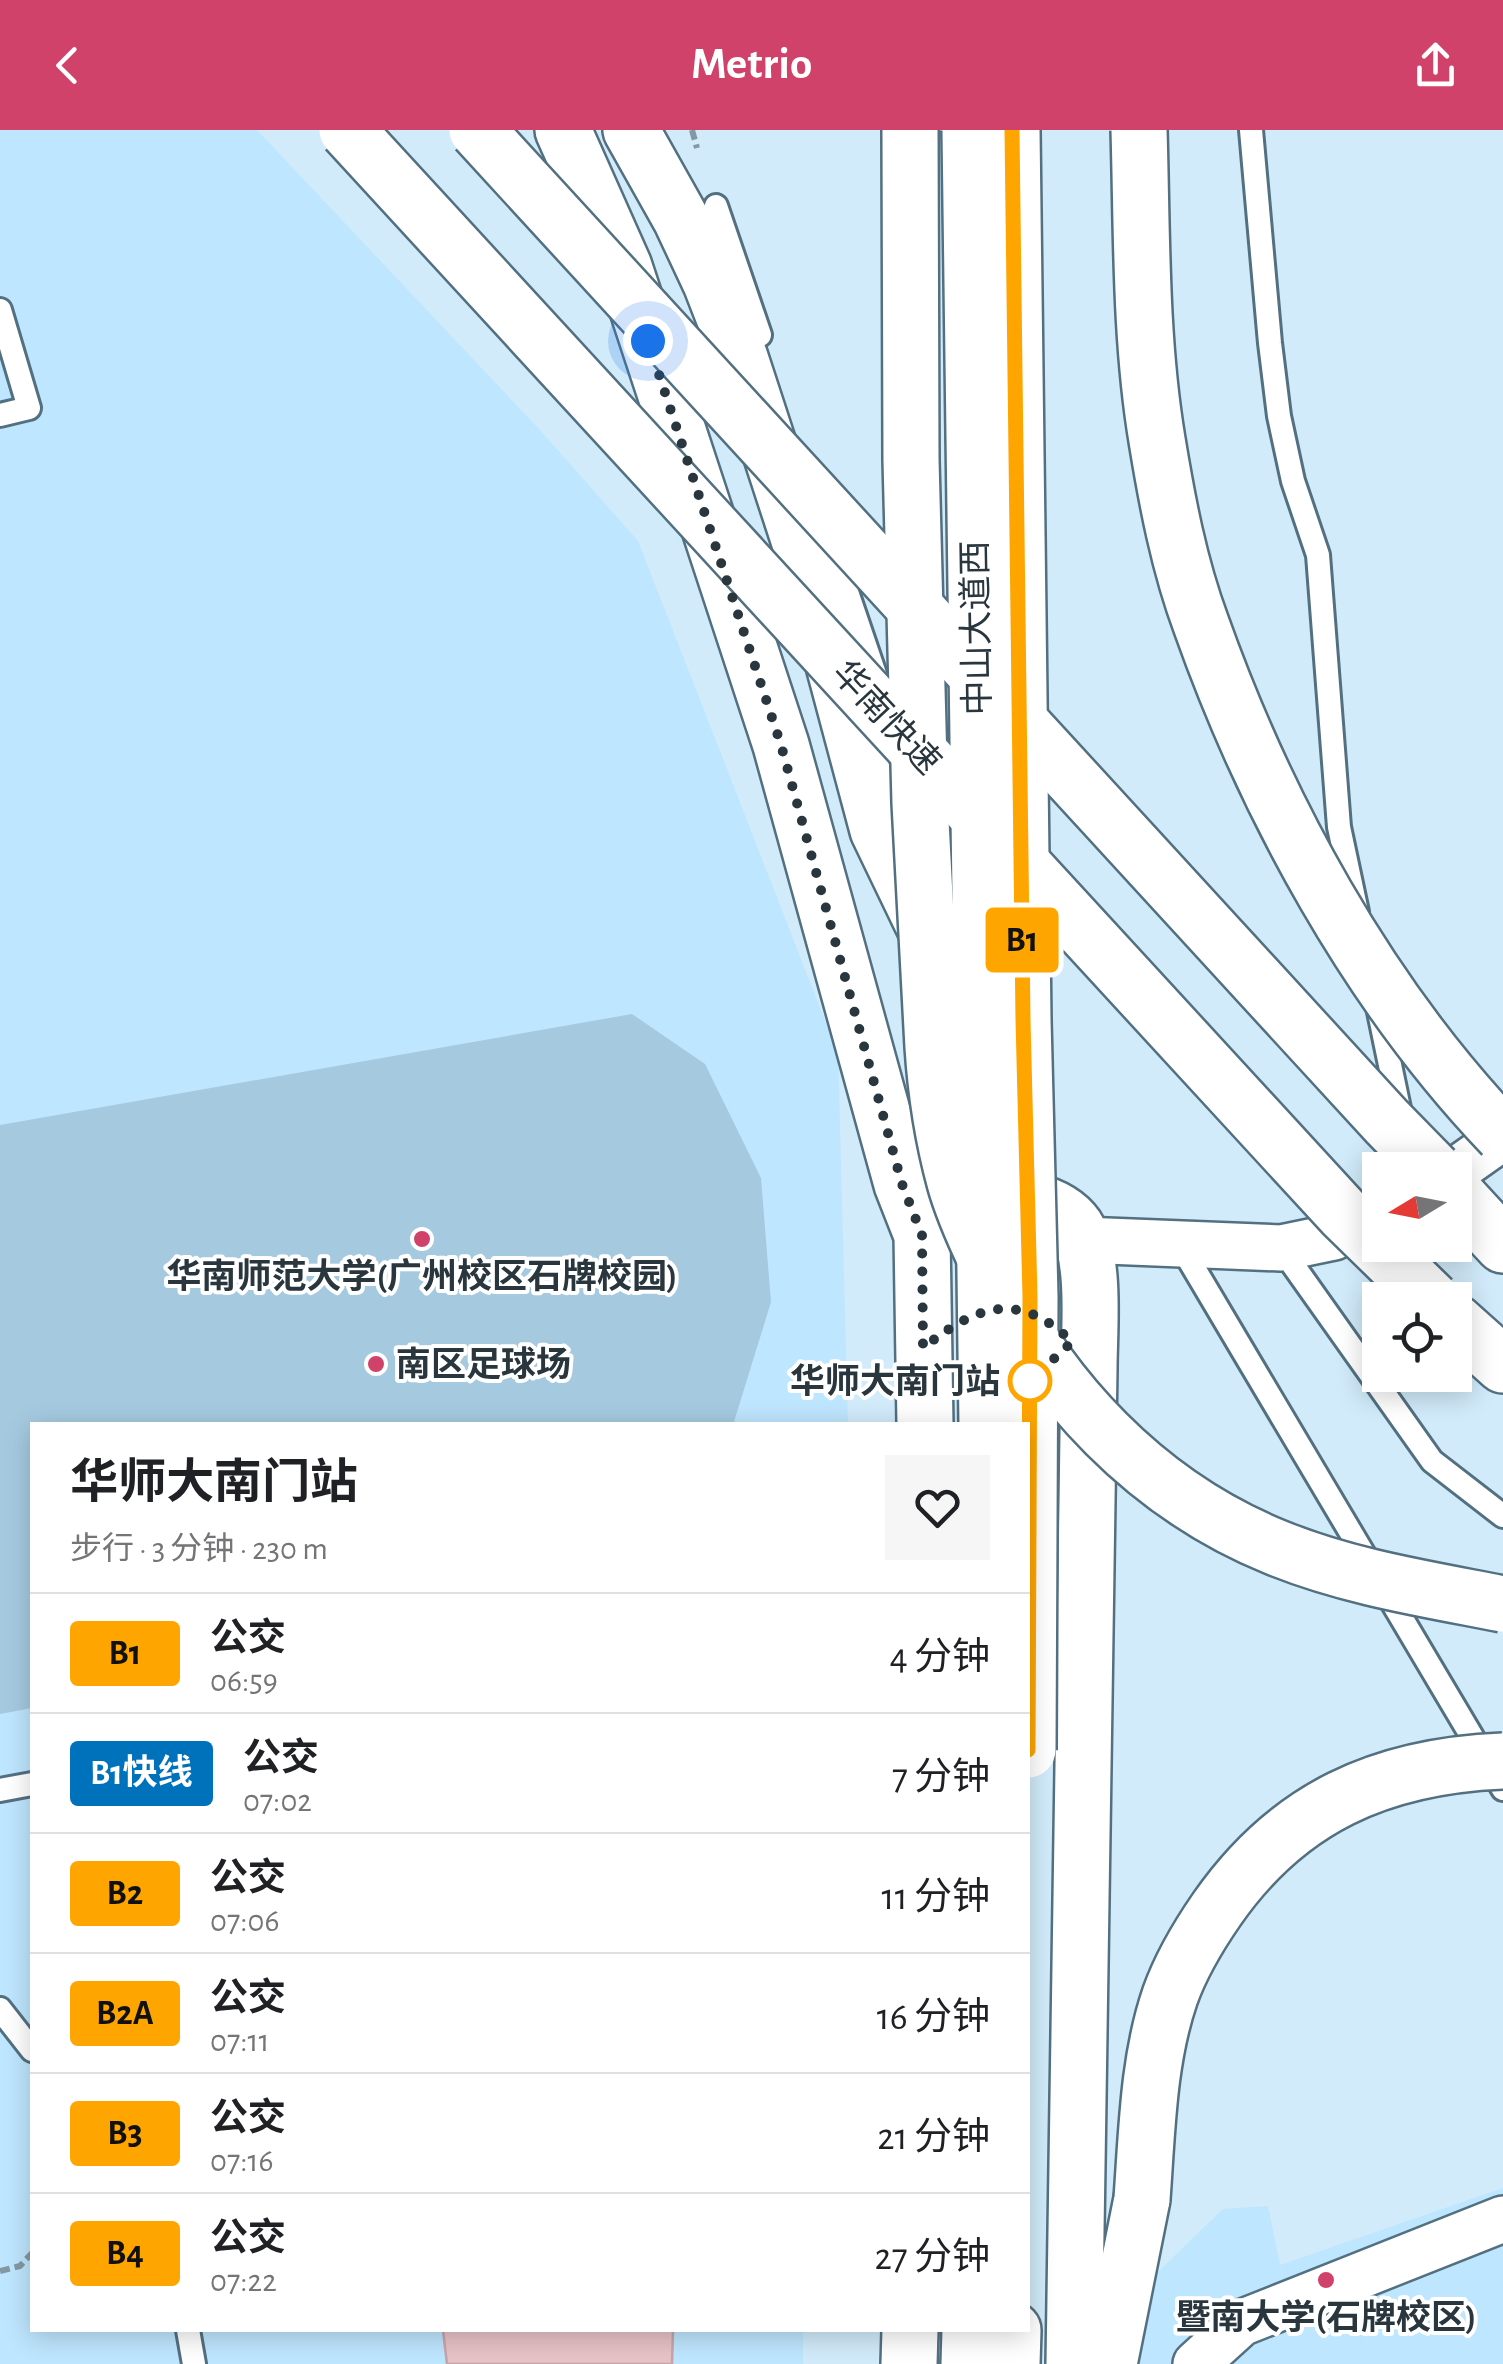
<!DOCTYPE html>
<html lang="zh">
<meta charset="utf-8">
<style>
body{margin:0;font-family:"Alegreya Sans","Noto Sans SC",sans-serif;background:#f6f6f6;color:#202124;height:100vh;display:flex;flex-direction:column;font-size:38px;white-space:nowrap}
*{box-sizing:border-box;margin:0}
p{font-size:32px;color:#757577}
.icon{flex:none;width:55px;height:55px;fill:none;stroke:currentColor;stroke-width:2;stroke-linecap:round;stroke-linejoin:round}
.map{position:relative;flex:1;overflow:hidden}
.details{position:absolute;left:30px;top:1292px;width:1000px;height:910px;display:flex;flex-direction:column;background:#fff;border-radius:0px;box-shadow:0 5px 25px #0003}
.details>*{flex:none}
.badge{padding:0 20px;border-radius:8px;font-size:35px;line-height:65px}
.needle{width:65px;rotate:260deg}
.fabs{position:absolute;left:1362px;top:1022px;display:grid;gap:20px}
.fabs a{display:grid;place-items:center;width:110px;height:110px;border-radius:0px;background:#fff;box-shadow:0 5px 25px #0003;font-size:50px}
.you{position:absolute;width:50px;height:50px;margin:-25px;border:8px solid #fff;border-radius:50%;background:#1a73e8;box-shadow:0 0 0 15px #1a73e833}
.map>.badge{position:absolute;translate:-50% -50%;box-shadow:0 0 0 5px #fff}
.round{display:grid;place-items:center;flex:none;width:105px;height:105px;border-radius:0px;background:#f6f6f6}
.head{display:flex;align-items:center;justify-content:space-between;height:170px;padding:0 40px}
h1{font-size:48px;font-weight:700;line-height:75px}
ul{padding:0;list-style:none}
li{display:flex;align-items:center;gap:30px;height:120px;padding:0 40px;border-top:2px solid #e0e0e0}
li div{flex:1}
li b{display:block;font-size:38px}
li em{font-style:normal}
li .badge{min-width:110px;font-weight:700;text-align:center}
header{display:flex;justify-content:space-between;align-items:center;height:130px;padding:0 40px;background:#d1426a;color:#fff;font-size:45px;font-weight:700}
.map>svg:first-child{display:block}
.built{fill:#bee6fe}
.green{fill:#a5cae0}
.building{fill:#e7c2c7;stroke:#c8a4aa;stroke-width:2.5}
.lines{fill:none;stroke-linecap:round;stroke-linejoin:round}
.service-casing{stroke:#537081;stroke-width:28}
.minor-casing{stroke:#537081;stroke-width:50}
.secondary-casing{stroke:#537081;stroke-width:60}
.trunk-casing{stroke:#537081;stroke-width:60}
.motorway-casing{stroke:#537081;stroke-width:60}
.path{stroke:#8498a3;stroke-width:6;stroke-dasharray:10 5;stroke-linecap:butt}
.service{stroke:#fff;stroke-width:22}
.minor{stroke:#fff;stroke-width:45}
.secondary{stroke:#fff;stroke-width:55}
.trunk{stroke:#fff;stroke-width:55}
.motorway{stroke:#fff;stroke-width:55}
.trunk-bridge-casing{stroke:#537081;stroke-width:60;stroke-linecap:butt}
.motorway-bridge-casing{stroke:#537081;stroke-width:60;stroke-linecap:butt}
.trunk-bridge{stroke:#fff;stroke-width:55}
.motorway-bridge{stroke:#fff;stroke-width:55}
.line-casing{stroke:#fff;stroke-width:22}
.line{stroke:#ffa500;stroke-width:15}
.walk{stroke:#29363e;stroke-width:10;stroke-dasharray:0 18}
.poi-dot{fill:#d1426a;stroke:#fff;stroke-width:4}
.stop-dot{fill:#fff;stroke:#ffa500;stroke-width:5}
.labels{text-anchor:middle;stroke-width:8;stroke-linejoin:round;paint-order:stroke}
.street-label{font-size:35px;fill:#29363e;stroke:#fff}
.poi-label{font-size:35px;font-weight:bold;fill:#29363e;stroke:#fff}
.stop-label{font-size:35px;font-weight:bold;fill:#29363e;stroke:#fff;text-anchor:end}
</style>
<header><svg class="icon" aria-label="back" viewBox="0 0 24 24"><path d="M15 5l-7 7 7 7"/></svg>Metrio<svg class="icon" aria-label="share" viewBox="0 0 24 24"><path d="M12 15V3M7 8l5-5 5 5M5 13v7h14v-7"/></svg></header>
<div class="map">
<svg width="1503" height="2234" viewBox="0 0 1503 2234">
<rect width="100%" height="100%" fill="#d1ebfa"/>
<g class="built">
<path d="M 0,0 L 257,0 L 539,299 L 638,411 L 838,924 L 848,1295 L 32,1295 L 32,2200 L 803,2200 L 803,2234 L 0,2234 Z"/>
<path d="M 1503,2058 L 1503,2234 L 1132,2234 L 1134,2165 L 1223,2079 L 1268,2076 L 1280,2135 Z"/>
</g>
<path class="green" d="M 632,884 L 705,934 L 761,1048 L 771,1172 L 733,1295 L 32,1295 L 32,1578 L 0,1584 L 0,995 Z"/>
<path class="building" d="M 443,2200 L 673,2200 L 672,2234 L 447,2234 Z"/>
<g class="lines">
<g class="service-casing">
<g id="service">
<path d="M 1251,0 L 1270,213 L 1279,286 L 1293,351 L 1318,425 L 1339,697 L 1357,782"/>
<path d="M 716,76 L 760,205"/>
<path d="M 0,180 L 29,278 L 0,285"/>
<path d="M 828,406 L 879,556"/>
<path d="M 1378,877 L 1401,988"/>
<path d="M 1179,1113 L 1503,1659"/>
<path d="M 1281,1118 L 1432,1331 L 1503,1386"/>
<path d="M 0,1660 L 32,1654"/>
<path d="M 0,1879 L 32,1920"/>
<path d="M 188,2200 L 194,2234"/>
</g>
</g>
<g class="minor-casing">
<g id="minor">
<path d="M 1455,1041 L 1503,1007"/>
<path d="M 1082,1110 L 1281,1118 L 1334,1107 L 1380,1085"/>
<path d="M 1196,2234 L 1241,2193 L 1503,2089"/>
</g>
</g>
<g class="secondary-casing">
<g id="secondary">
<path d="M 563,0 L 624,137 L 781,615 L 902,1054 L 922,1105 L 925,1295"/>
<path d="M 631,0 L 681,89 L 711,153 L 740,228 L 807,434 L 878,700 L 929,806"/>
<path d="M 981,1066 C 1012,1066 1056,1069 1076,1097 C 1096,1128 1089,1202 1089,1238 L 1074,2234"/>
<path d="M 909,2234 L 910,2200"/>
</g>
</g>
<g class="trunk-casing">
<g id="trunk">
<path d="M 969,2234 L 970,2200"/>
<path d="M 1012,2234 L 1013,2200"/>
</g>
</g>
<g class="motorway-casing">
<g id="motorway">
<path d="M 1455,1063 L 1503,1115"/>
<path d="M 1455,1192 L 1503,1235"/>
<path d="M 1109,2234 L 1142,2069"/>
</g>
</g>
<g class="path">
<path d="M 692,0 L 697,18"/>
<path d="M 0,2141 L 20,2136 L 32,2123"/>
</g>
<use href="#service" class="service"/>
<use href="#minor" class="minor"/>
<use href="#secondary" class="secondary"/>
<use href="#trunk" class="trunk"/>
<use href="#motorway" class="motorway"/>
<g class="trunk-bridge-casing">
<g id="trunk-bridge">
<path d="M 970,0 L 987,1295"/>
<path d="M 1012,0 L 1023,890 L 1030,1167 L 1028,1620"/>
</g>
</g>
<g class="motorway-bridge-casing">
<g id="motorway-bridge">
<path d="M 347,0 L 1343,1083 L 1432,1170"/>
<path d="M 477,0 L 1387,992 L 1434,1040"/>
<path d="M 910,0 L 911,330 L 920,673 L 933,917 C 936,963 943,1008 955,1052 C 963,1081 976,1109 989,1136 C 1048,1260 1147,1365 1275,1417 C 1348,1447 1426,1459 1503,1474"/>
<path d="M 1139,0 C 1142,103 1140,208 1157,310 C 1167,371 1179,435 1201,494 C 1266,677 1368,864 1503,1005"/>
<path d="M 1142,2069 C 1147,2001 1148,1930 1170,1866 C 1181,1835 1199,1805 1217,1779 C 1288,1677 1381,1636 1503,1631"/>
</g>
</g>
<use href="#trunk-bridge" class="trunk-bridge"/>
<use href="#motorway-bridge" class="motorway-bridge"/>
</g>
<g class="lines">
<g class="line-casing">
<path id="line" d="M 1012,0 L 1023,890 L 1030,1167 L 1028,1620"/>
</g>
<use href="#line" class="line"/>
<path class="walk" d="M 648,211 L 781,615 L 902,1054 L 922,1105 L 923,1218 C 976,1176 1018,1159 1072,1212 L 1030,1251"/>
</g>
<g class="poi-dot">
<circle cx="422" cy="1109" r="10"/>
<circle cx="376" cy="1234" r="10"/>
<circle cx="1326" cy="2150" r="10"/>
</g>
<circle class="stop-dot" cx="1030" cy="1251" r="20"/>
<g class="labels">
<g class="street-label">
<text transform="translate(976 498) rotate(-91)" y="12">中山大道西</text>
<text transform="translate(887 587) rotate(47)" y="12">华南快速</text>
</g>
<g class="poi-label">
<text x="422" y="1158">华南师范大学(广州校区石牌校园)</text>
<text x="396" y="1246" text-anchor="start">南区足球场</text>
<text x="1326" y="2199">暨南大学(石牌校区)</text>
</g>
<g class="stop-label">
<text x="1000" y="1263">华师大南门站</text>
</g>
</g>
</svg>
<div class="fabs">
<a><svg class="needle" viewBox="-14 -14 28 28"><path d="M0-13l5 13h-10z" fill="#e53935"/><path d="M0 13l5-13h-10z" fill="#757577"/></svg></a>
<a><svg class="icon" aria-label="locate" viewBox="0 0 24 24"><circle cx="12" cy="12" r="6"/><path d="M12 2v4M12 18v4M2 12h4M18 12h4"/></svg></a>
</div>
<div class="you" style="left:648px;top:211px"></div>
<b class="badge" style="left:1022px;top:810px;background:#ffa500;color:#111">B1</b>
<section class="details">
<div class="head"><div><h1>华师大南门站</h1><p>步行 · 3 分钟 · 230 m</p></div><a class="round"><svg class="icon" aria-label="heart" viewBox="0 0 24 24"><path d="M12 20l-8-8c-3-5 5-10 8-4 3-6 11-1 8 4z"/></svg></a></div>
<ul>
<li><span class="badge" style="background:#ffa500;color:#111">B1</span><div><b>公交</b><p>06:59</p></div><em>4 分钟</em></li>
<li><span class="badge" style="background:#0072bc;color:#fff">B1快线</span><div><b>公交</b><p>07:02</p></div><em>7 分钟</em></li>
<li><span class="badge" style="background:#ffa500;color:#111">B2</span><div><b>公交</b><p>07:06</p></div><em>11 分钟</em></li>
<li><span class="badge" style="background:#ffa500;color:#111">B2A</span><div><b>公交</b><p>07:11</p></div><em>16 分钟</em></li>
<li><span class="badge" style="background:#ffa500;color:#111">B3</span><div><b>公交</b><p>07:16</p></div><em>21 分钟</em></li>
<li><span class="badge" style="background:#ffa500;color:#111">B4</span><div><b>公交</b><p>07:22</p></div><em>27 分钟</em></li>
</ul>
</section>
</div>
